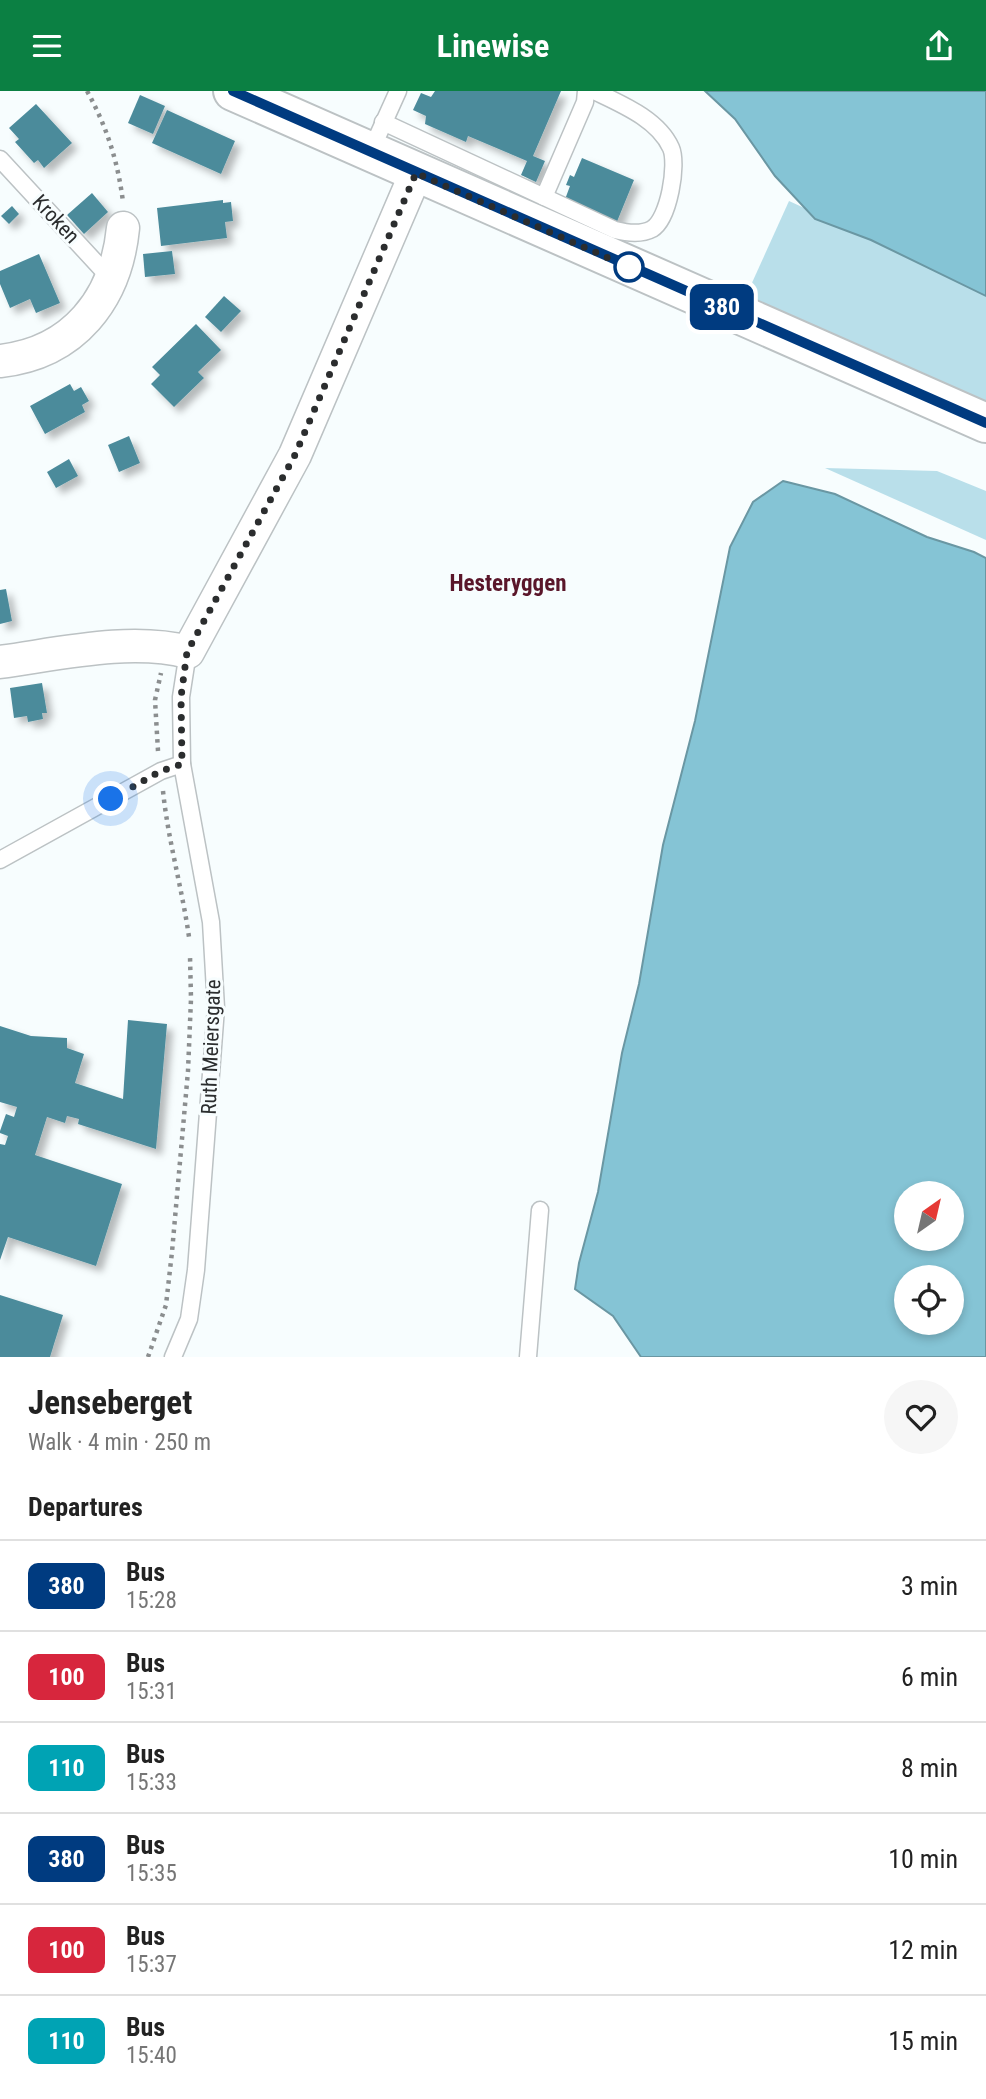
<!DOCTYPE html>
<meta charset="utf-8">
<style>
body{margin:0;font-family:"Roboto Condensed",sans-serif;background:#f6f6f6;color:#222;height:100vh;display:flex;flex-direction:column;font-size:26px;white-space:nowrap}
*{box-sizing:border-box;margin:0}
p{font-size:23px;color:#767676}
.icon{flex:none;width:38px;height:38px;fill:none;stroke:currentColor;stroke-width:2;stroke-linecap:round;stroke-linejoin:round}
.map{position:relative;height:1266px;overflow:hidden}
.sheet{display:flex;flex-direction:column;background:#fff;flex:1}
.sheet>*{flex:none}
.badge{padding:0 14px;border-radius:10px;font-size:24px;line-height:46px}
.needle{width:46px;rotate:34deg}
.buttons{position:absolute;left:894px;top:1090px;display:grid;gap:14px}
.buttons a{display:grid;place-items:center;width:70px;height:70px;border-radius:50%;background:#fff;box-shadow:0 4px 10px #0003;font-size:35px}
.you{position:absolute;width:35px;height:35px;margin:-18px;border:5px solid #fff;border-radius:50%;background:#1a73e8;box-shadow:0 0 0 10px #1a73e833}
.map>.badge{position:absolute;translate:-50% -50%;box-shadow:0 0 0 4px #fff}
h2{padding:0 28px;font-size:26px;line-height:63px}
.round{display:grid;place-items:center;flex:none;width:74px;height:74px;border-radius:37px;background:#f6f6f6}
.summary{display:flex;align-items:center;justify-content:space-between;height:119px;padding:0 28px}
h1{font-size:33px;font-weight:700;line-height:52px}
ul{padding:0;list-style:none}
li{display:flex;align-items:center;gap:21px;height:91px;padding:0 28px;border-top:2px solid #e0e0e0}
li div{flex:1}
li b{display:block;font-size:26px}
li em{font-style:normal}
li .badge{min-width:77px;font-weight:700;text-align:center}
header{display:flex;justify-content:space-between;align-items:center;height:91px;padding:0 28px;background:#0b8043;color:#fff;font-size:32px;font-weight:700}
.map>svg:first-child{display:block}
.green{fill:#b9dfea}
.water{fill:#85c4d5;stroke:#6a97a3;stroke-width:2;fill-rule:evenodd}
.building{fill:#4c8b9b;filter:url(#shadow)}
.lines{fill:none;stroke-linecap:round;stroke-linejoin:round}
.lane-casing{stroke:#bcc2c4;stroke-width:19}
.street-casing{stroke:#bcc2c4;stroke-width:35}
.secondary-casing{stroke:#bcc2c4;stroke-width:42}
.path{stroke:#8b8e8f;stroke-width:4.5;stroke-dasharray:3.5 5;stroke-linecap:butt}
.lane{stroke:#fff;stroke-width:16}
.street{stroke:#fff;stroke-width:32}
.secondary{stroke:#fff;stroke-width:38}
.line-casing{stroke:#fff;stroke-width:16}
.line{stroke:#003b80;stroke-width:10}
.walk{stroke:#2b2d2e;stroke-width:7;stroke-dasharray:0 12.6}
.stop-dot{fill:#fff;stroke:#003b80;stroke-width:3.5}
.labels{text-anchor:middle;stroke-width:6;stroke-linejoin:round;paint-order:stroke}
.street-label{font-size:21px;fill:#2b2d2e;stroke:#f7fdfe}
.neighbourhood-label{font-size:23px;font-weight:bold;fill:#5a162a;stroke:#f7fdfe}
</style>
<header><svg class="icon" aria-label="menu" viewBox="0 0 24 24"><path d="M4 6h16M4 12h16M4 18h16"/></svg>Linewise<svg class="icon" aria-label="share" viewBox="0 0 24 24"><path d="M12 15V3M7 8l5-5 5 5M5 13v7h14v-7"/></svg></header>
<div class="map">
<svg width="986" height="1266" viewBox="0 0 986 1266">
<defs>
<filter id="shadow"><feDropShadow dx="6" dy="6" stdDeviation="3.5" flood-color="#0004"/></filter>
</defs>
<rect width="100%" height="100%" fill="#f7fdfe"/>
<g class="green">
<path d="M 789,110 L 986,200 L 986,310 L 746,205 Z"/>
<path d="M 825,377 L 937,380 L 986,400 L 986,449 Z"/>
</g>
<g class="water">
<path d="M 705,0 L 986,0 L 986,205 L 871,149 L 815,128 L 775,85 L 735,28 Z"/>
<path d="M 783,390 L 835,403 L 927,446 L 974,461 L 986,467 L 986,1266 L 641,1266 L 613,1225 L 575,1198 L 579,1172 L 598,1101 L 622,962 L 639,893 L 663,754 L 695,630 L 730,456 L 753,411 ZM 906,1102 L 952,1102 L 952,1148 L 906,1148 ZM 906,1186 L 952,1186 L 952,1232 L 906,1232 Z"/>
</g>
<g class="building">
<path d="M 435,0 L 561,0 L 533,65 L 545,70 L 536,91 L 521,84 L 527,70 L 468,45 L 466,51 L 425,33 L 426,25 L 413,19 L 421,2 L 431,6 Z"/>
<path d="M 140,4 L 165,15 L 153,43 L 128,32 Z"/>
<path d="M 36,13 L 72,52 L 44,77 L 38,69 L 34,72 L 15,51 L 19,48 L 9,37 Z"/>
<path d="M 167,19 L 235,50 L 221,83 L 152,52 Z"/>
<path d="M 582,67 L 634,89 L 616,133 L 564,111 L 570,95 L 566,94 L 570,84 L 574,86 Z"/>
<path d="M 92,102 L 108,121 L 84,143 L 67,124 Z"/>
<path d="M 223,109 L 223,112 L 231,111 L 233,130 L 225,131 L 227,147 L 161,155 L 157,117 Z"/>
<path d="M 12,115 L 19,123 L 9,133 L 1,125 Z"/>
<path d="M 172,160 L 175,183 L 145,186 L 143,163 Z"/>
<path d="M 39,163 L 60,212 L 36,222 L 30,208 L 10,217 L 0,193 L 0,180 Z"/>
<path d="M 224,205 L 241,220 L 221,241 L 205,226 Z"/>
<path d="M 196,233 L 221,259 L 198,281 L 204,287 L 174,316 L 151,293 L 160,284 L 152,276 Z"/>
<path d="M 70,293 L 74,300 L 81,296 L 89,310 L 82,314 L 85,321 L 45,343 L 30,315 Z"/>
<path d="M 129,345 L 140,372 L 119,381 L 108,354 Z"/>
<path d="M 69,368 L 78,385 L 56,397 L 47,381 Z"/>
<path d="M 6,498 L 12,530 L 0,533 L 0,499 Z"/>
<path d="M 42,592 L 47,622 L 42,622 L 43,628 L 28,631 L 27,625 L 14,627 L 10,597 Z"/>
<path d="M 128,929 L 167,933 L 156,1058 L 78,1033 L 79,1028 L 67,1025 L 65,1032 L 47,1026 L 35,1064 L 122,1093 L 96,1175 L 8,1146 L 0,1169 L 0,1053 L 5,1054 L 8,1045 L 0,1042 L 0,1040 L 6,1023 L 14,1026 L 17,1016 L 0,1011 L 0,935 L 31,945 L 67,947 L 67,957 L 84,963 L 75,992 L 123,1008 Z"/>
<path d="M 0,1204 L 63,1224 L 50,1266 L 0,1266 Z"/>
</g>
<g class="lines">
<g class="lane-casing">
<g id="lane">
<path d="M 383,31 L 615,139 C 627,142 641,144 652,138 C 669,128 678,73 671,57 C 658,28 621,13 594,0"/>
<path d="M 370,62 L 398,0"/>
<path d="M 0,68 L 111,188"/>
<path d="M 544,106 L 585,11 L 586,0"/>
<path d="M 0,769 L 161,680 L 182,673"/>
<path d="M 173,1266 L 189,1228 L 196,1179 L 216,917 L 211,831 L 182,673 L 181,606 L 188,561"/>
<path d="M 528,1266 L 540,1119"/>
</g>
</g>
<g class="street-casing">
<g id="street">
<path d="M 0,270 C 74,262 116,208 123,137"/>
<path d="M 0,571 C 59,563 130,546 188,561 L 295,364 L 416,82"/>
</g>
</g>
<g class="secondary-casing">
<path id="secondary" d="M 233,0 L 986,332"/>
</g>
<g class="path">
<path d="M 87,0 C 107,36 118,71 123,111"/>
<path d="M 158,660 L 155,609 L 161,582"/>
<path d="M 163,700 C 168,749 182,797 189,846"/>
<path d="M 148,1266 L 166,1214 L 172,1161 L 188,980 L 191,908 L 190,865"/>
</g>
<use href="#lane" class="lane"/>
<use href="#street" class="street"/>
<use href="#secondary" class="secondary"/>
</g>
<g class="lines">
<g class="line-casing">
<path id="line" d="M 233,0 L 986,332"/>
</g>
<use href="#line" class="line"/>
<path class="walk" d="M 111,708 L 161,680 L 182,673 L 181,606 L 187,561 L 295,364 L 416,82 L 629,176"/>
</g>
<circle class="stop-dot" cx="629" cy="176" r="14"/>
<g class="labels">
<g class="street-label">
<text transform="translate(56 128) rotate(47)" y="7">Kroken</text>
<text transform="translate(211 956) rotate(-88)" y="7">Ruth Meiersgate</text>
</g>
<g class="neighbourhood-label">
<text x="508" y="500">Hesteryggen</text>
</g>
</g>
</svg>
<div class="buttons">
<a><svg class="needle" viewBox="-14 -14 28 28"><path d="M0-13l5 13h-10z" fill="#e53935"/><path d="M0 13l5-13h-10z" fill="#767676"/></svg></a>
<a><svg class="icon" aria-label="locate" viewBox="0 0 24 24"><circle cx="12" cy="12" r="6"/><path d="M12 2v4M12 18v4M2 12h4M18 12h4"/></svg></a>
</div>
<div class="you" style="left:111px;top:708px"></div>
<b class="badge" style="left:722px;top:216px;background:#003b80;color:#fff">380</b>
</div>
<section class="sheet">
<div class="summary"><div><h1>Jenseberget</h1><p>Walk · 4 min · 250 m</p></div><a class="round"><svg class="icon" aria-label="heart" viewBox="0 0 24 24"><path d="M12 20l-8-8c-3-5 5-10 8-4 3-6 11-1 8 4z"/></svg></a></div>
<h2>Departures</h2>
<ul>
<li><span class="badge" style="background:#003b80;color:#fff">380</span><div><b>Bus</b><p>15:28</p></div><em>3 min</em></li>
<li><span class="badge" style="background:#d7263d;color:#fff">100</span><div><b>Bus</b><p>15:31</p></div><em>6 min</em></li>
<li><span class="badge" style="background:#00a3b4;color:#fff">110</span><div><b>Bus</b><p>15:33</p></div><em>8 min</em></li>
<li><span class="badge" style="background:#003b80;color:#fff">380</span><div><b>Bus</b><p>15:35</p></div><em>10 min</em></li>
<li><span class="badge" style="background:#d7263d;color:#fff">100</span><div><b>Bus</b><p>15:37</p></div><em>12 min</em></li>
<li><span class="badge" style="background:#00a3b4;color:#fff">110</span><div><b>Bus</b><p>15:40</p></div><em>15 min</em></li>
</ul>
</section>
